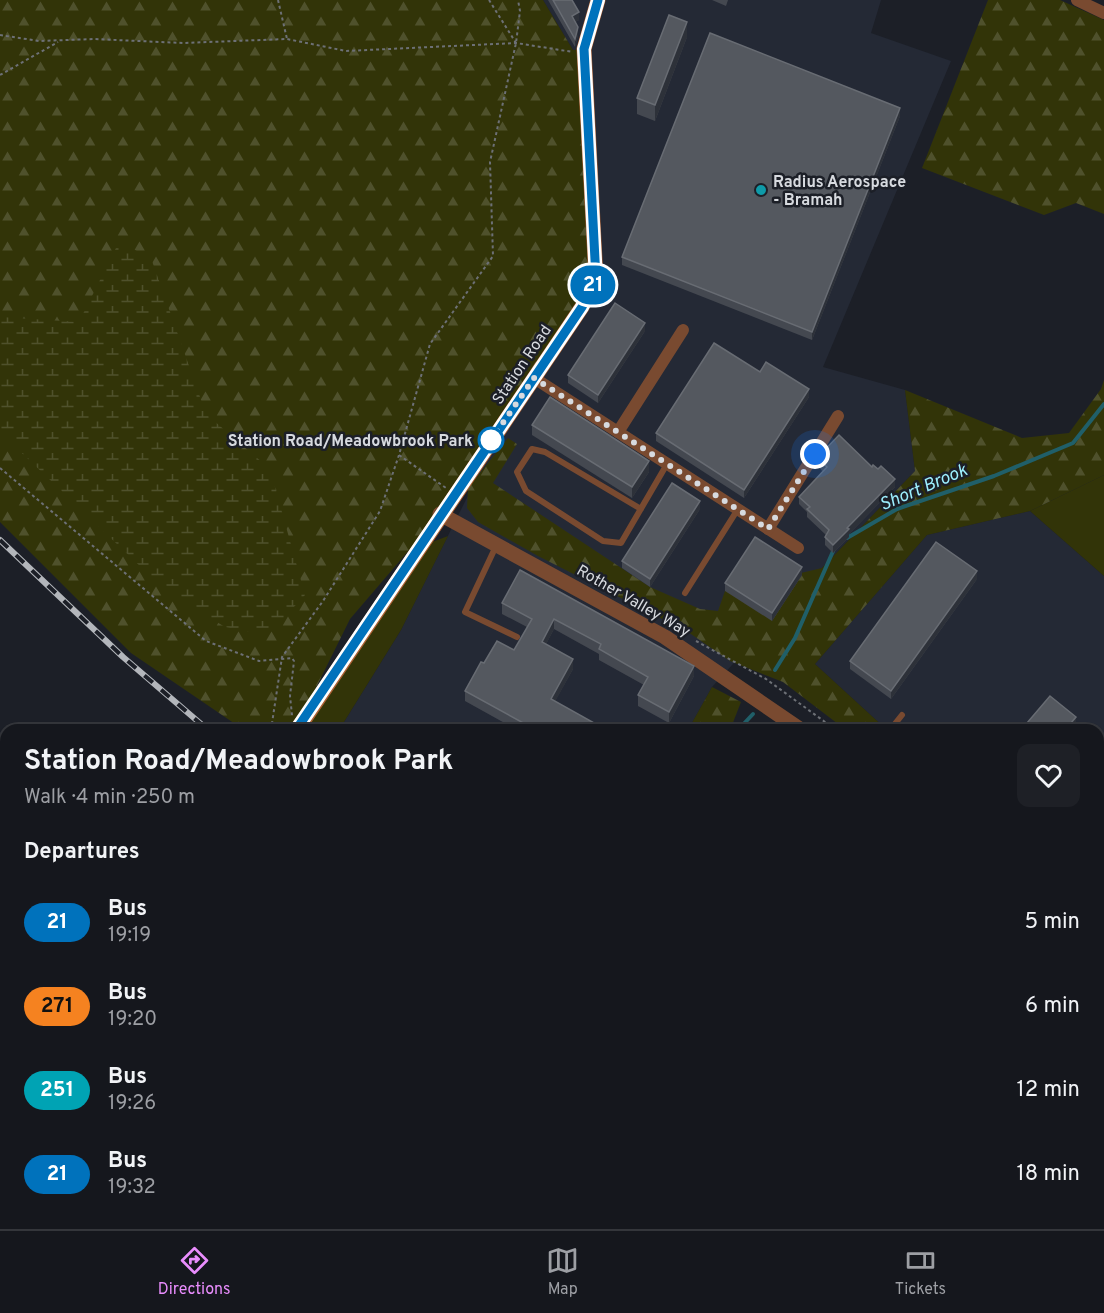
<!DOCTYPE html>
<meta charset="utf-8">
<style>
body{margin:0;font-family:Overpass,sans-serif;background:#1e2026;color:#f1f3f6;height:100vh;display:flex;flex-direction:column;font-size:22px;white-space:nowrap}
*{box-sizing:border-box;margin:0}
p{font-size:20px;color:#9d9fa4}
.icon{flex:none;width:33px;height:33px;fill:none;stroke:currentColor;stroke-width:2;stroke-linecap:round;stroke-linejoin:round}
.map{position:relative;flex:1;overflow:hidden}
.panel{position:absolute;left:0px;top:724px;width:1104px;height:506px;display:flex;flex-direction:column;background:#15171d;border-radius:18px 18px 0 0;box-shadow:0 2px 4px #0004,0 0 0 2px #34363b}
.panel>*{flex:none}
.badge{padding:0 12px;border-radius:20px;font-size:21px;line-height:39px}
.you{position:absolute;width:30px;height:30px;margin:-15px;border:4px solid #fff;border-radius:50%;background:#1a73e8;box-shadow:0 0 0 9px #1a73e833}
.map>.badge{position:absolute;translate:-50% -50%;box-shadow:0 0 0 3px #fff}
h2{padding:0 24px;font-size:22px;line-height:54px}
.round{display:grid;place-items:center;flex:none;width:63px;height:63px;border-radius:12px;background:#1e2026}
.headline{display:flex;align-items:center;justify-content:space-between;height:102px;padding:0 24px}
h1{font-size:28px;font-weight:700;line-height:45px}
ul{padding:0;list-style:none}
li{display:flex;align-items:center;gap:18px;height:84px;padding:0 24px}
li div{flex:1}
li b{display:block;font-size:22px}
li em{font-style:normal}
li .badge{min-width:66px;font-weight:700;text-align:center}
.dock{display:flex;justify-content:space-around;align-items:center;height:84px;border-top:2px solid #34363b;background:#15171d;font-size:16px;color:#9d9fa4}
.dock a{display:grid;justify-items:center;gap:3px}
.dock .current{color:#e98dfd}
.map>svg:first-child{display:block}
.built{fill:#242935}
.green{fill:#323408}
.forest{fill:url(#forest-firs)}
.wetland{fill:url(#wetland-marsh)}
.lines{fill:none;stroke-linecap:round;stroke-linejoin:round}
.stream{stroke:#205f69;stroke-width:4}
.river{stroke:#205f69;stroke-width:21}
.path{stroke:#6d7076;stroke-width:2;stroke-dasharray:3 3;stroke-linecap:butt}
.service{stroke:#794a30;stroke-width:6}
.minor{stroke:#794a30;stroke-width:12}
.tertiary{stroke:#794a30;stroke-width:15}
.secondary{stroke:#ac6135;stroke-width:15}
.rail-casing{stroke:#b3b6bb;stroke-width:6}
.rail{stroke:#1c1f27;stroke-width:4;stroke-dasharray:11;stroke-linecap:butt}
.secondary-bridge{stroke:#ac6135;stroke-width:15}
.wall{fill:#444850}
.shaded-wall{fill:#2d3139}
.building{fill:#54585f;stroke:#686c73;stroke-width:1.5}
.line-casing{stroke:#fff;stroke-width:14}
.line{stroke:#0072bc;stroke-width:9}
.walk{stroke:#d7dadf;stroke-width:6;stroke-dasharray:0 10.8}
.culture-dot{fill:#0f9aa8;stroke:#1c1f27;stroke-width:2}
.stop-dot{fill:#fff;stroke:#0072bc;stroke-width:3}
.labels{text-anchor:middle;stroke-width:5;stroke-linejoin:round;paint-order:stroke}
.poi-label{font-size:16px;font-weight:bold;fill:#d7dadf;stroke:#1c1f27;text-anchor:start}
.street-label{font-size:16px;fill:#d7dadf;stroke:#1c1f27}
.stop-label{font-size:16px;font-weight:bold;fill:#d7dadf;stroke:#1c1f27;text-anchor:end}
.water-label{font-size:18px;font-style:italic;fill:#9deffe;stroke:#1c1f27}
</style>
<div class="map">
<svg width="1104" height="1229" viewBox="0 0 1104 1229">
<defs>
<pattern id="forest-firs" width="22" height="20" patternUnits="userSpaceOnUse" patternTransform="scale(1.5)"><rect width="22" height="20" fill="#323408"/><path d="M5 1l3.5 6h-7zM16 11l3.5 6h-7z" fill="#4f512c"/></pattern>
<pattern id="wetland-marsh" width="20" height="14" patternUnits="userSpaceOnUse" patternTransform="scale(1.5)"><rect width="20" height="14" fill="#323408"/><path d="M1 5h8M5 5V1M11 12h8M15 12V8" fill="none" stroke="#4f512c"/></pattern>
</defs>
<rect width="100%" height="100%" fill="#1c1f27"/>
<g class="built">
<path d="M 543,0 L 881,0 L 871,33 L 951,61 L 823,367 L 905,390 L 915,471 L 822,568 L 802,575 L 772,621 L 712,687 L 688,730 L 339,730 L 401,630 L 580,271 L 573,50 Z"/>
<path d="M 1030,511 L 1104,576 L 1104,1229 L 1043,1229 L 1033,1224 L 1098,1224 L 1098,730 L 887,730 L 815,664 L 927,535 Z"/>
<path d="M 0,1140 L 6,1144 L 6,1224 L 127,1224 L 134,1229 L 0,1229 Z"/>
</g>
<g class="green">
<path d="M 1104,475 L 1104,576 L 1030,511 Z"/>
<path d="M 448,536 L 401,630 L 339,730 L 304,730 L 432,542 Z"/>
</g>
<g class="forest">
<path d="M 0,0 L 543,0 L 573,50 L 584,49 L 596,279 L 440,514 L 350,619 L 295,730 L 244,730 L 131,653 L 0,522 Z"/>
<path d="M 988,0 L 1060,0 L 1104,20 L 1104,214 L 1076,203 L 1044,215 L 922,168 Z"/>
<path d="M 1104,380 L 1104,475 L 1030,511 L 927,535 L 815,664 L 887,730 L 846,730 L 783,682 L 730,661 L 688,632 L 538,556 L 478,522 L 467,508 L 468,488 L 508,438 L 517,444 L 493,483 L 650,587 L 700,609 L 718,611 L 725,591 L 822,568 L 915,471 L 905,390 L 1022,438 L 1069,433 L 1101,389 Z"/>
<path d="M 712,687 L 741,702 L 730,730 L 688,730 Z"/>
<path d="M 703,1224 L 811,1224 L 819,1229 L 701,1229 Z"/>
<path d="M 889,1224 L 1033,1224 L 1043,1229 L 897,1229 Z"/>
</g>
<path class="wetland" d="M 120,240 L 152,261 L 206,414 L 270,469 L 305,595 L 268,635 L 225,627 L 166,591 L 0,432 L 0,317 L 79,322 Z"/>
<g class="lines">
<g class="stream">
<path d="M 847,538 L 897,509 L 994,476 L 1073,443 L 1104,404"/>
<path d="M 775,670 L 795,638 L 834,549"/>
<path d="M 738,730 L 753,714"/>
</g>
<g class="river">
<path d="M 0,812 L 6,820"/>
<path d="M 515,1229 L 520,1224"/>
</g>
<g class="path">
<path d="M 278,0 L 287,39"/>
<path d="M 489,0 L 516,43"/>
<path d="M 0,35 L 39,41 L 94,39 L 183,43 L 287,39 L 346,51 L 516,43 L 573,52"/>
<path d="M 0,75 L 58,42"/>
<path d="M 399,455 L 446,488"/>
<path d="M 0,468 L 206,641 L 259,661 L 292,658 L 294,661 L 290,696 L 292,715"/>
<path d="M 696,641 L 766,679 L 836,730"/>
<path d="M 271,730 L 282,657 L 323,601 L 380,511 L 399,455 L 430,344 L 493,256 L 490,162 L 516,43 L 520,11 L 518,0"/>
<path d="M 766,730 L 772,724"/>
<path d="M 0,1115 L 6,1119"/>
<path d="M 163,1224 L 171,1229"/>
<path d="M 831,1224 L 838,1229"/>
<path d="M 957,1224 L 966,1229"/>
</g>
<g class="service">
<path d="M 641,509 L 545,452 L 532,449 L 517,472 L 526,491 L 603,541 L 621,543 L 667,464"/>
<path d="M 497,544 L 465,612 L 517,637"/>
<path d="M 685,593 L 738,509"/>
<path d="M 890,730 L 902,715"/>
<path d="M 1098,891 L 1104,884"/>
<path d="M 1098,1008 L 1104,1000"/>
<path d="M 0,1221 L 15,1229"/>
</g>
<g class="minor">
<path d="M 1077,0 L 1104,13"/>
<path d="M 534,378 L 798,548"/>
<path d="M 618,432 L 683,330"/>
<path d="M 768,529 L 838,416"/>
<path d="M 1098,922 L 1104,916"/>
<path d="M 0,1051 L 6,1059"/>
</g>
<g class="tertiary">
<path d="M 440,514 L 665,637 L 801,730"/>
<path d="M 1098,952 L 1104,957"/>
</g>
<g class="secondary">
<path d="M 304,720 L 582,307 L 596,279 L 584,49 L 598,0"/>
<path d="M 0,1076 L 6,1071"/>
</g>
<g class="rail-casing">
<g id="rail">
<path d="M 0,540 L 123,657 L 208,730"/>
<path d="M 857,1224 L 865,1229"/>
<path d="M 878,1224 L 885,1229"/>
</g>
</g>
<use href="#rail" class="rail"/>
<path class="secondary-bridge" d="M 296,730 L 304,720"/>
</g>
<g class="wall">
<path d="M 548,0 L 572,0 L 579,20 L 575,22 L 578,35 L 575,47 Z"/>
<path d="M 712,0 L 728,0 L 726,6 Z"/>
<path d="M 687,37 L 655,121 L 637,114 L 637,98 Z"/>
<path d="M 900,116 L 812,340 L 622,265 L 622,257 Z"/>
<path d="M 645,331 L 598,403 L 568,383 L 568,375 Z"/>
<path d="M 760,372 L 809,397 L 744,498 L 656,441 L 656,433 Z"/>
<path d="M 532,425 L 649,472 L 632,498 L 532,435 Z"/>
<path d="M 817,458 L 872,467 L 895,487 L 849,534 L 849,537 L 833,553 L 825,545 L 825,537 L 826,535 L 807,517 L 807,512 L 799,504 L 799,497 L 823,472 L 817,465 Z"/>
<path d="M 700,509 L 650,587 L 622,568 L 622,561 Z"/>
<path d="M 520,570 L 694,676 L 669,723 L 638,706 L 638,695 L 644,685 L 599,660 L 599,654 L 554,629 L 546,644 L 573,669 L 555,701 L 596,730 L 517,730 L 465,701 L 465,691 L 484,663 L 514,650 L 527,627 L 502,614 L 502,603 Z"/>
<path d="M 802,575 L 772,621 L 725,591 L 725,583 Z"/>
<path d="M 977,579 L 891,699 L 850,669 L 850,661 Z"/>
<path d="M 0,1144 L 6,1148 L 6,1215 L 0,1211 Z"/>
<path d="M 23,1224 L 53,1224 L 50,1229 L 32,1229 Z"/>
</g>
<g class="shaded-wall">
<path d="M 579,12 L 579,20 L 572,24 L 572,16 Z"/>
<path d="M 687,22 L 687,37 L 655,121 L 655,105 Z"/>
<path d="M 578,27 L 578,35 L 575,47 L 575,39 Z"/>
<path d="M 900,108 L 900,116 L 812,340 L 812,332 Z"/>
<path d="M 645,323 L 645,331 L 598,403 L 598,395 Z"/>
<path d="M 809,389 L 809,397 L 744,498 L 744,490 Z"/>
<path d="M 649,461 L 649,472 L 632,498 L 632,487 Z"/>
<path d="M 895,479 L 895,487 L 849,534 L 849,537 L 833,553 L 833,545 L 847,528 Z"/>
<path d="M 700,501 L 700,509 L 650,587 L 650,579 Z"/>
<path d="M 802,567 L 802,575 L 772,621 L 772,613 Z"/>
<path d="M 977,571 L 977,579 L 891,699 L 891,691 Z"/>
<path d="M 554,619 L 554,629 L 542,652 L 542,642 Z"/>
<path d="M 573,659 L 573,669 L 551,709 L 551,699 Z"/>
<path d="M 694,666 L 694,676 L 669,723 L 669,712 Z"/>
<path d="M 1076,717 L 1076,725 L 1072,730 L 1065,730 Z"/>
<path d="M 1104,849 L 1104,857 L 1098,864 L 1098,856 Z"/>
<path d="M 1104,1126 L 1104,1134 L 1098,1142 L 1098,1134 Z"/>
<path d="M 49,1224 L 53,1224 L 50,1229 L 46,1229 Z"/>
</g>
<g class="building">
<path d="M 553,0 L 572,0 L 579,12 L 572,16 L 578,27 L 575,39 Z"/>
<path d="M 669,15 L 687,22 L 655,105 L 637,98 Z"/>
<path d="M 710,33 L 900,108 L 812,332 L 622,257 Z"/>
<path d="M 615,303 L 645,323 L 598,395 L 568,375 Z"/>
<path d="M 714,343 L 760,372 L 766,362 L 809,389 L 744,490 L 656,433 Z"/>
<path d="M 550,397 L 649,461 L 632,487 L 532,425 Z"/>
<path d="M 839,435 L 872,467 L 873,465 L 878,469 L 881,466 L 895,479 L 847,528 L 849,529 L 833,545 L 825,537 L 829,530 L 807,509 L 810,507 L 799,497 L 827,467 L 817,458 Z"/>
<path d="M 672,483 L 700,501 L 650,579 L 622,561 Z"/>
<path d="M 755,537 L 802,567 L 772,613 L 725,583 Z"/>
<path d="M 936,542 L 977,571 L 891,691 L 850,661 Z"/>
<path d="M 520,570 L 694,666 L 669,712 L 638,695 L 648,677 L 599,649 L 601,644 L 554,619 L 542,642 L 573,659 L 551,699 L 596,724 L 593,730 L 536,730 L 465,691 L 481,662 L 484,663 L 497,641 L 514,650 L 532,619 L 502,603 Z"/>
<path d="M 1050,696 L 1076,717 L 1065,730 L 1021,730 Z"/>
<path d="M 1098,796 L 1104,801 L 1104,849 L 1098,856 Z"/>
<path d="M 1104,1001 L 1104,1126 L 1098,1134 L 1098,1009 Z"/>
<path d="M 0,1144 L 6,1148 L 6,1207 L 0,1203 Z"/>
<path d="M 37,1224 L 49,1224 L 46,1229 Z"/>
</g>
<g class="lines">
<g class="line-casing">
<path id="line" d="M 296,730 L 582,307 L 596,279 L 584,49 L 598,0"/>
</g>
<use href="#line" class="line"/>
<path class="walk" d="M 491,440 L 534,378 L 768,529 L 815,454"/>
</g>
<circle class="culture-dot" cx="761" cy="190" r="6"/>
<circle class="stop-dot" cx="491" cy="440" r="12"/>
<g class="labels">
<g class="poi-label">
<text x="773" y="187">Radius Aerospace<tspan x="773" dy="18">- Bramah</tspan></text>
</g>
<g class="street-label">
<text transform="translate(521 364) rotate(-56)" y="6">Station Road</text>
<text transform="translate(634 600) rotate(30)" y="6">Rother Valley Way</text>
</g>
<g class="stop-label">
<text x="473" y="446">Station Road/Meadowbrook Park</text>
</g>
<g class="water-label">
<text transform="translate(923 487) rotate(-23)" y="6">Short Brook</text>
</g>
</g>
</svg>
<div class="you" style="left:815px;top:454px"></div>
<b class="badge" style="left:593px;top:285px;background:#0072bc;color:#fff">21</b>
<section class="panel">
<div class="headline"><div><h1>Station Road/Meadowbrook Park</h1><p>Walk · 4 min · 250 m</p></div><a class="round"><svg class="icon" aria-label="heart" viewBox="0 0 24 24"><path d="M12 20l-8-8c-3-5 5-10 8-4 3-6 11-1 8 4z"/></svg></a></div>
<h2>Departures</h2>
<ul>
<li><span class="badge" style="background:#0072bc;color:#fff">21</span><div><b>Bus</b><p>19:19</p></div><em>5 min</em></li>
<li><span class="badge" style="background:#f58220;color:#111">271</span><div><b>Bus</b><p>19:20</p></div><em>6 min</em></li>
<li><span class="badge" style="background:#00a3b4;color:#fff">251</span><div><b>Bus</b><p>19:26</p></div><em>12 min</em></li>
<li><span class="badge" style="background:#0072bc;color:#fff">21</span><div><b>Bus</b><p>19:32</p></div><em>18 min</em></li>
</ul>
</section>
</div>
<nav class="dock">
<a class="current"><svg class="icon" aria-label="directions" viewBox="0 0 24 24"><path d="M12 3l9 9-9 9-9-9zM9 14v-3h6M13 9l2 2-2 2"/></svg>Directions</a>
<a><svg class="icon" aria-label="map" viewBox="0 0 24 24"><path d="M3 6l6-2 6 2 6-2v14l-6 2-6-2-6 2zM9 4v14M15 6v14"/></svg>Map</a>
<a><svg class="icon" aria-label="tickets" viewBox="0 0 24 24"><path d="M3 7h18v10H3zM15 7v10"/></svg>Tickets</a>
</nav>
